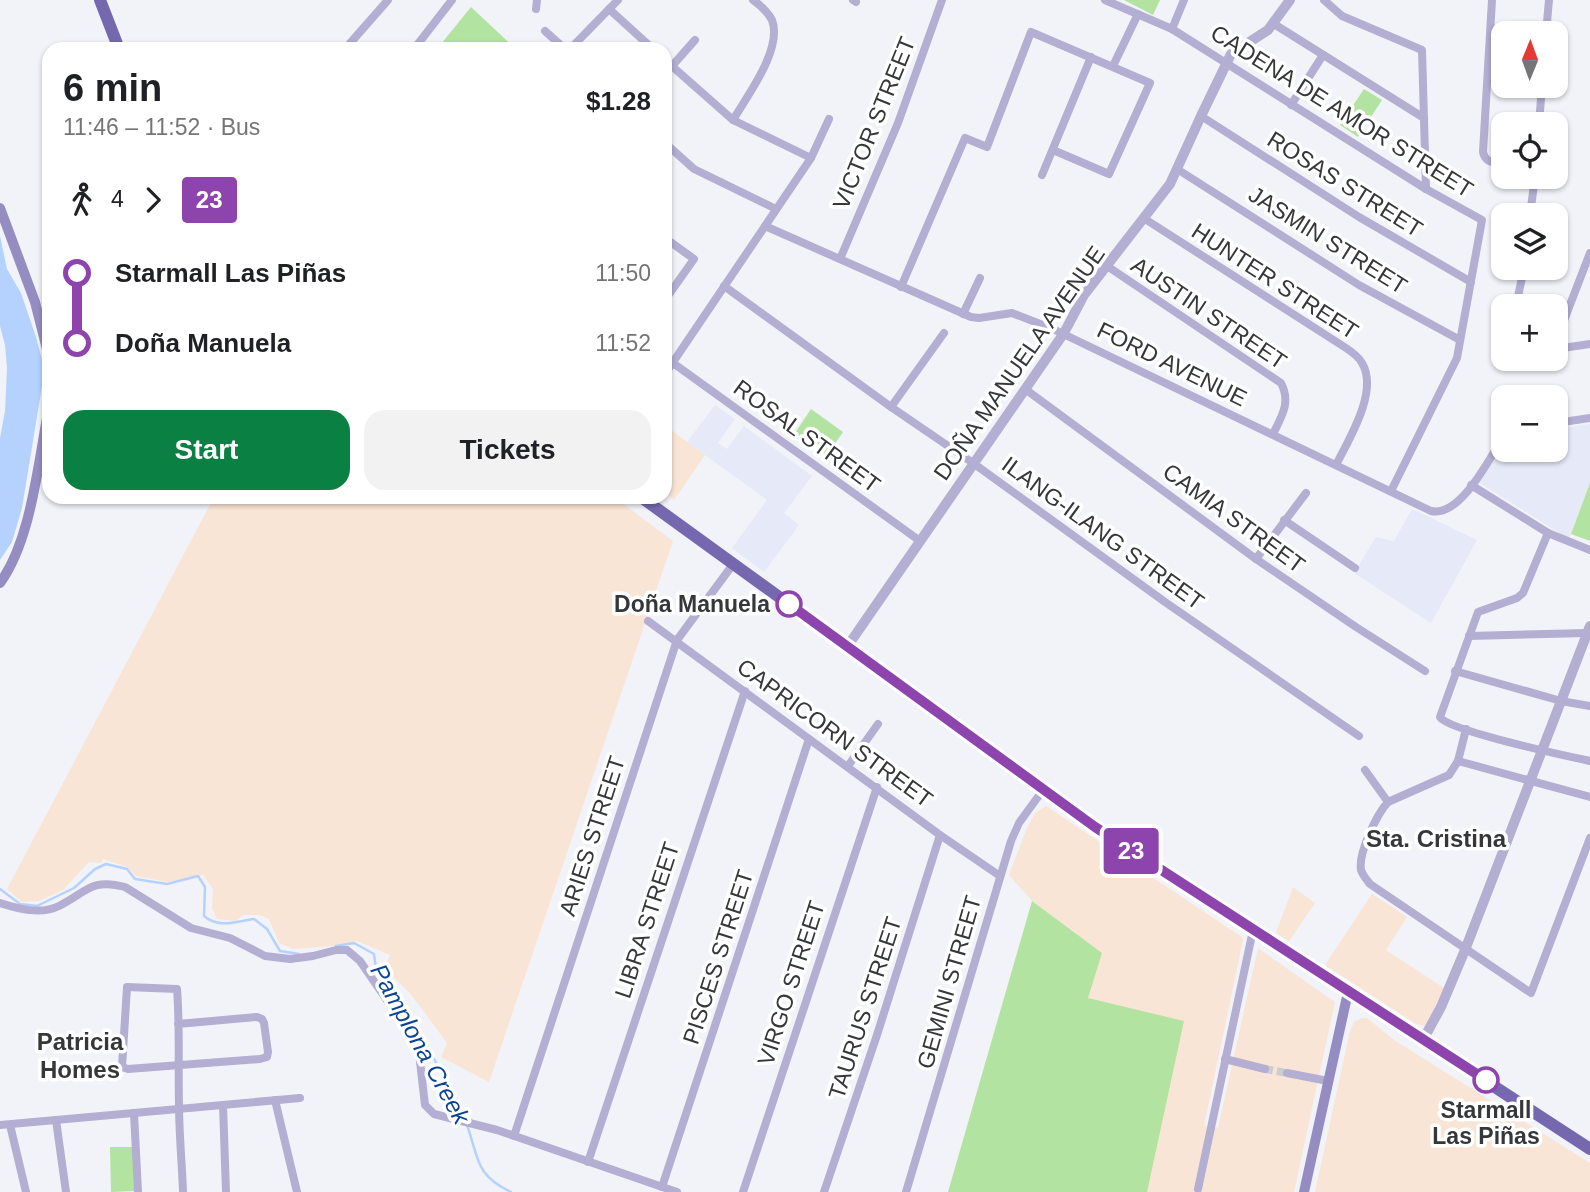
<!DOCTYPE html>
<meta charset="utf-8">
<style>
body{margin:0;font-family:Arial,sans-serif;background:#f2f2f2;color:#202124;height:100vh;display:flex;flex-direction:column;font-size:26px;white-space:nowrap}
*{box-sizing:border-box;margin:0}
p{font-size:23px;color:#757577}
.icon{flex:none;width:38px;height:38px;fill:none;stroke:currentColor;stroke-width:2;stroke-linecap:round;stroke-linejoin:round}
.map{position:relative;flex:1;overflow:hidden}
.sheet{position:absolute;left:42px;top:42px;width:630px;height:462px;display:flex;flex-direction:column;background:#fff;border-radius:21px;box-shadow:0 2px 5px #0004}
.sheet>*{flex:none}
.badge{padding:0 14px;border-radius:5px;font-size:24px;line-height:46px}
.needle{width:46px;rotate:1deg}
.tools{position:absolute;left:1491px;top:21px;display:grid;gap:14px}
.tools a{display:grid;place-items:center;width:77px;height:77px;border-radius:14px;background:#fff;box-shadow:0 2px 5px #0004;font-size:35px}
.map>.badge{position:absolute;translate:-50% -50%;box-shadow:0 0 0 4px #fff}
.legs{display:flex;align-items:center;gap:10px;height:77px;padding:0 21px;font-size:23px}
.legs p{margin-inline-start:auto}
.head{display:flex;align-items:center;justify-content:space-between;height:119px;padding:0 21px}
h1{font-size:38px;font-weight:700;line-height:52px}
.primary-button{display:flex;gap:14px;margin-top:auto;padding:14px 21px}
.primary-button a{flex:1;height:80px;border-radius:21px;background:#0b8043;color:#fff;font-size:28px;font-weight:700;line-height:80px;text-align:center}
.primary-button a+a{background:#f2f2f2;color:#202124}
ul{padding:0 21px;list-style:none}
li{display:flex;align-items:center;gap:24px;height:70px;font-size:26px}
li i{display:grid;place-items:center;width:10px;height:100%;margin:0 9px;background:currentColor}
li i::after{content:'';width:18px;height:18px;margin:-9px;border:5px solid;border-radius:50%;background:#fff}
li p{margin-inline-start:auto}
li:first-child i{background:linear-gradient(#0000 50%,currentColor 0)}
li:last-child i{background:linear-gradient(currentColor 50%,#0000 0)}
.map>svg:first-child{display:block}
.commercial{fill:#f9e5d6}
.built{fill:#e6e9f7}
.green{fill:#b2e3a1}
.water{fill:#b5d2fe}
.lines{fill:none;stroke-linecap:round;stroke-linejoin:round}
.stream{stroke:#b5d2fe;stroke-width:2.5}
.minor-tunnel{stroke:#cccdd3;stroke-width:8;stroke-dasharray:8 4;stroke-linecap:butt}
.minor{stroke:#b3aed2;stroke-width:8}
.tertiary{stroke:#b3aed2;stroke-width:10}
.secondary{stroke:#958cc1;stroke-width:10}
.trunk{stroke:#7668ae;stroke-width:12}
.line-1-casing{stroke:#fff;stroke-width:16}
.line-1{stroke:#8e44ad;stroke-width:10}
.stop-1-dot{fill:#fff;stroke:#8e44ad;stroke-width:3.5}
.labels{text-anchor:middle;stroke-width:7;stroke-linejoin:round;paint-order:stroke}
.street-label{font-size:23px;fill:#363739;stroke:#fff}
.stop-label{font-size:23px;font-weight:bold;fill:#363739;stroke:#fff;text-anchor:end}
.neighbourhood-label{font-size:24px;font-weight:bold;fill:#363739;stroke:#fff}
.water-label{font-size:24px;font-style:italic;fill:#0b4495;stroke:#fff}
</style>
<div class="map">
<svg width="1590" height="1192" viewBox="0 0 1590 1192">
<rect width="100%" height="100%" fill="#f1f3f9"/>
<g class="commercial">
<path d="M 671,430 L 705,455 L 674,500 L 665,493 L 665,439 Z"/>
<path d="M 214,497 L 614,497 L 673,541 L 489,1082 L 441,1057 L 447,1043 L 410,993 L 384,968 L 390,955 L 357,941 L 333,946 L 293,949 L 279,943 L 269,919 L 259,915 L 243,915 L 236,921 L 217,919 L 212,908 L 213,889 L 203,875 L 167,882 L 136,876 L 127,867 L 103,859 L 101,863 L 89,862 L 63,890 L 39,901 L 22,902 L 7,889 Z"/>
<path d="M 1046,806 L 1242,937 L 1243,940 L 1204,1126 L 1218,1128 L 1258,948 L 1335,1002 L 1294,1192 L 1036,1192 L 1082,997 L 1102,953 L 1032,901 L 1009,875 L 1026,830 L 1035,813 Z"/>
<path d="M 1293,887 L 1315,903 L 1289,941 L 1276,933 Z"/>
<path d="M 1372,894 L 1407,917 L 1386,950 L 1444,988 L 1429,1022 L 1424,1026 L 1416,1024 L 1325,965 Z"/>
<path d="M 1362,1018 L 1367,1018 L 1394,1040 L 1590,1163 L 1590,1192 L 1315,1192 L 1350,1031 L 1354,1022 Z"/>
</g>
<g class="built">
<path d="M 715,405 L 735,419 L 718,443 L 727,449 L 744,426 L 812,476 L 784,513 L 799,525 L 764,572 L 732,548 L 767,500 L 687,442 Z"/>
<path d="M 1590,424 L 1590,483 L 1569,539 L 1480,483 L 1503,446 L 1503,450 L 1556,450 L 1556,429 Z"/>
<path d="M 1412,509 L 1477,540 L 1431,623 L 1354,573 L 1376,537 L 1394,541 Z"/>
</g>
<g class="green">
<path d="M 1124,0 L 1160,0 L 1153,15 Z"/>
<path d="M 471,7 L 516,49 L 437,49 Z"/>
<path d="M 1364,89 L 1382,100 L 1358,137 L 1340,125 Z"/>
<path d="M 811,409 L 843,432 L 827,455 L 795,433 Z"/>
<path d="M 1590,483 L 1590,541 L 1571,534 Z"/>
<path d="M 1032,901 L 1102,953 L 1088,998 L 1184,1021 L 1147,1192 L 948,1192 Z"/>
<path d="M 110,1147 L 133,1147 L 134,1191 L 111,1192 Z"/>
</g>
<path class="water" d="M 0,236 L 7,269 L 21,293 L 36,337 L 42,360 L 43,380 L 22,508 L 12,542 L 0,560 L 0,438 L 5,411 L 7,368 L 5,345 L 0,326 Z"/>
<g class="lines">
<g class="stream">
<path d="M 0,889 L 20,904 L 37,906 L 74,888 L 95,869 L 106,864 L 127,869 L 135,879 L 167,884 L 198,876 L 205,887 L 204,916 C 219,929 237,921 254,919 L 267,929 L 280,951 L 299,954"/>
<path d="M 336,946 L 354,943 L 374,954 L 376,969 L 427,1045 L 465,1119"/>
<path d="M 467,1125 C 479,1159 475,1175 511,1192"/>
</g>
<path class="minor-tunnel" d="M 1265,1069 L 1287,1073"/>
<g class="minor">
<path d="M 853,0 L 856,2"/>
<path d="M 1105,0 L 1172,29 L 1426,189 L 1482,220 L 1457,358 L 1391,491"/>
<path d="M 1324,0 L 1342,16 L 1422,50 L 1426,189"/>
<path d="M 1492,0 L 1483,152 C 1485,163 1494,162 1503,164"/>
<path d="M 536,9 L 537,0"/>
<path d="M 609,9 L 653,49"/>
<path d="M 1274,24 L 1424,118"/>
<path d="M 1172,29 L 1184,0"/>
<path d="M 545,31 L 565,49"/>
<path d="M 1546,33 L 1549,0"/>
<path d="M 345,49 L 388,0"/>
<path d="M 414,49 L 452,0"/>
<path d="M 570,49 L 618,0"/>
<path d="M 665,60 L 733,120 L 811,158"/>
<path d="M 672,66 L 695,40"/>
<path d="M 1113,66 L 1138,14"/>
<path d="M 1291,105 L 1323,55"/>
<path d="M 1201,116 L 1359,217 L 1471,282"/>
<path d="M 733,120 C 747,96 783,49 772,20 C 768,12 760,5 753,0"/>
<path d="M 1539,124 L 1542,86"/>
<path d="M 665,143 L 694,169 L 776,209"/>
<path d="M 1177,169 L 1359,285 L 1460,340"/>
<path d="M 1042,175 L 1091,57"/>
<path d="M 1530,215 L 1535,177"/>
<path d="M 1145,219 L 1346,348 C 1352,352 1359,357 1362,363 C 1379,391 1349,439 1336,465"/>
<path d="M 765,226 L 971,317 L 979,318 L 1012,313 L 1053,329 L 1431,511 C 1460,518 1490,458 1503,437"/>
<path d="M 665,238 L 694,259 L 665,300"/>
<path d="M 840,259 L 898,123 L 942,0"/>
<path d="M 1107,266 L 1281,383 C 1291,402 1282,416 1273,434"/>
<path d="M 724,286 L 891,407 L 973,463 L 1165,602 L 1359,736"/>
<path d="M 901,287 L 965,138 L 987,147 L 1031,32 L 1150,83 L 1109,174 L 1053,150"/>
<path d="M 1516,306 L 1524,268"/>
<path d="M 963,314 L 980,278"/>
<path d="M 1556,341 L 1590,253"/>
<path d="M 1556,349 L 1590,344"/>
<path d="M 673,363 L 920,541"/>
<path d="M 665,374 L 811,158 L 829,119"/>
<path d="M 1025,389 L 1256,559 L 1356,627 L 1425,671"/>
<path d="M 891,407 L 944,333"/>
<path d="M 1556,423 L 1590,418"/>
<path d="M 1471,485 L 1548,533 L 1590,550"/>
<path d="M 1284,520 L 1355,568"/>
<path d="M 1548,533 L 1523,593 L 1517,598 L 1478,612 L 1440,717 C 1449,731 1567,756 1590,761"/>
<path d="M 1256,559 L 1306,493"/>
<path d="M 648,621 L 940,835 L 1000,876"/>
<path d="M 1469,636 L 1587,633"/>
<path d="M 1455,671 L 1561,701 L 1590,706"/>
<path d="M 1466,729 L 1458,761 L 1449,775 L 1388,802 C 1377,814 1358,853 1361,870 C 1363,876 1367,880 1370,884 L 1531,993 L 1590,838"/>
<path d="M 1458,761 L 1590,797"/>
<path d="M 848,766 L 878,724"/>
<path d="M 1365,770 L 1388,802"/>
<path d="M 0,903 C 19,909 41,915 59,906 C 87,892 91,878 125,887 L 191,928 L 230,938 L 265,956 L 290,959 L 313,956 L 336,950 L 347,950 L 360,961 L 415,1041 L 419,1053 L 425,1105 L 434,1114 L 497,1130 L 677,1192"/>
<path d="M 178,1024 L 257,1017 L 262,1019 L 264,1023 L 268,1052 L 267,1057 L 260,1059 L 128,1069 L 122,1067 L 127,987 L 177,989 C 180,1027 178,1066 179,1104 C 179,1133 182,1163 183,1192"/>
<path d="M 1225,1059 L 1265,1069"/>
<path d="M 1287,1073 L 1328,1081"/>
<path d="M 275,1100 L 297,1192"/>
<path d="M 223,1105 L 226,1192"/>
<path d="M 134,1113 L 138,1192"/>
<path d="M 56,1120 L 66,1192"/>
<path d="M 0,1125 L 300,1098"/>
<path d="M 10,1125 L 26,1192"/>
<path d="M 514,1136 L 677,640 L 734,563"/>
<path d="M 588,1162 L 745,691"/>
<path d="M 662,1187 L 809,739"/>
<path d="M 1198,1189 L 1253,930"/>
<path d="M 743,1192 L 877,787"/>
<path d="M 824,1192 L 877,1035 L 940,835"/>
<path d="M 906,1192 L 1011,841 L 1019,823 L 1043,790"/>
</g>
<g class="tertiary">
<path d="M 847,647 L 1064,333 L 1084,295 L 1170,184 L 1201,116 L 1231,54 L 1268,30 L 1290,0"/>
<path d="M 1423,1040 L 1441,1007 L 1465,950 L 1590,626"/>
</g>
<g class="secondary">
<path d="M 0,208 L 35,302 L 49,357"/>
<path d="M 0,583 C 32,539 38,461 49,408"/>
<path d="M 1304,1192 L 1348,992"/>
</g>
<g class="trunk">
<path d="M 100,0 L 119,49"/>
<path d="M 641,497 L 1095,826 L 1590,1149"/>
</g>
</g>
<g class="lines">
<g class="line-1-casing">
<path id="line-1" d="M 789,604 L 1095,827 L 1486,1080"/>
</g>
<use href="#line-1" class="line-1"/>
</g>
<g class="stop-1-dot">
<circle cx="789" cy="604" r="12"/>
<circle cx="1486" cy="1080" r="12"/>
</g>
<g class="labels">
<g class="street-label">
<text transform="translate(1342 111) rotate(32)" y="8">CADENA DE AMOR STREET</text>
<text transform="translate(874 123) rotate(-68)" y="8">VICTOR STREET</text>
<text transform="translate(1345 184) rotate(32)" y="8">ROSAS STREET</text>
<text transform="translate(1328 240) rotate(32)" y="8">JASMIN STREET</text>
<text transform="translate(1275 281) rotate(33)" y="8">HUNTER STREET</text>
<text transform="translate(1209 313) rotate(34)" y="8">AUSTIN STREET</text>
<text transform="translate(1019 363) rotate(-55)" y="8">DOÑA MANUELA AVENUE</text>
<text transform="translate(1172 364) rotate(26)" y="8">FORD AVENUE</text>
<text transform="translate(807 436) rotate(36)" y="8">ROSAL STREET</text>
<text transform="translate(1234 518) rotate(36)" y="8">CAMIA STREET</text>
<text transform="translate(1103 533) rotate(36)" y="8">ILANG-ILANG STREET</text>
<text transform="translate(835 733) rotate(36)" y="8">CAPRICORN STREET</text>
<text transform="translate(592 836) rotate(-72)" y="8">ARIES STREET</text>
<text transform="translate(647 920) rotate(-72)" y="8">LIBRA STREET</text>
<text transform="translate(718 957) rotate(-72)" y="8">PISCES STREET</text>
<text transform="translate(949 982) rotate(-74)" y="8">GEMINI STREET</text>
<text transform="translate(791 983) rotate(-72)" y="8">VIRGO STREET</text>
<text transform="translate(865 1008) rotate(-72)" y="8">TAURUS STREET</text>
</g>
<g class="stop-label">
<text x="770" y="612">Doña Manuela</text>
<text x="1486" y="1118" text-anchor="middle">Starmall<tspan x="1486" dy="26">Las Piñas</tspan></text>
</g>
<g class="neighbourhood-label">
<text x="1436" y="847">Sta. Cristina</text>
<text x="80" y="1050">Patricia<tspan x="80" dy="28">Homes</tspan></text>
</g>
<g class="water-label">
<text transform="translate(420 1044) rotate(61)" y="8">Pamplona Creek</text>
</g>
</g>
</svg>
<div class="tools">
<a><svg class="needle" viewBox="-14 -14 28 28"><path d="M0-13l5 13h-10z" fill="#e53935"/><path d="M0 13l5-13h-10z" fill="#757577"/></svg></a>
<a><svg class="icon" aria-label="locate" viewBox="0 0 24 24"><circle cx="12" cy="12" r="6"/><path d="M12 2v4M12 18v4M2 12h4M18 12h4"/></svg></a>
<a><svg class="icon" aria-label="layers" viewBox="0 0 24 24"><path d="M12 4l9 5-9 5-9-5zM3 14l9 5 9-5"/></svg></a>
<a>+</a>
<a>−</a>
</div>
<b class="badge" style="left:1131px;top:851px;background:#8e44ad;color:#fff">23</b>
<section class="sheet">
<div class="head"><div><h1>6 min</h1><p>11:46 – 11:52 · Bus</p></div><b>$1.28</b></div>
<div class="legs"><svg class="icon" aria-label="walk" viewBox="0 0 24 24"><circle cx="13" cy="4" r="2"/><path d="M13 8l-2 6 4 7M11 14l-3 7M7 12l3-4h3l4 4"/></svg>4<svg class="icon" aria-label="forward" viewBox="0 0 24 24"><path d="M9 5l7 7-7 7"/></svg><b class="badge" style="background:#8e44ad;color:#fff">23</b></div>
<ul>
<li><i style="color:#8e44ad"></i><b>Starmall Las Piñas</b><p>11:50</p></li>
<li><i style="color:#8e44ad"></i><b>Doña Manuela</b><p>11:52</p></li>
</ul>
<div class="primary-button"><a>Start</a><a>Tickets</a></div>
</section>
</div>
